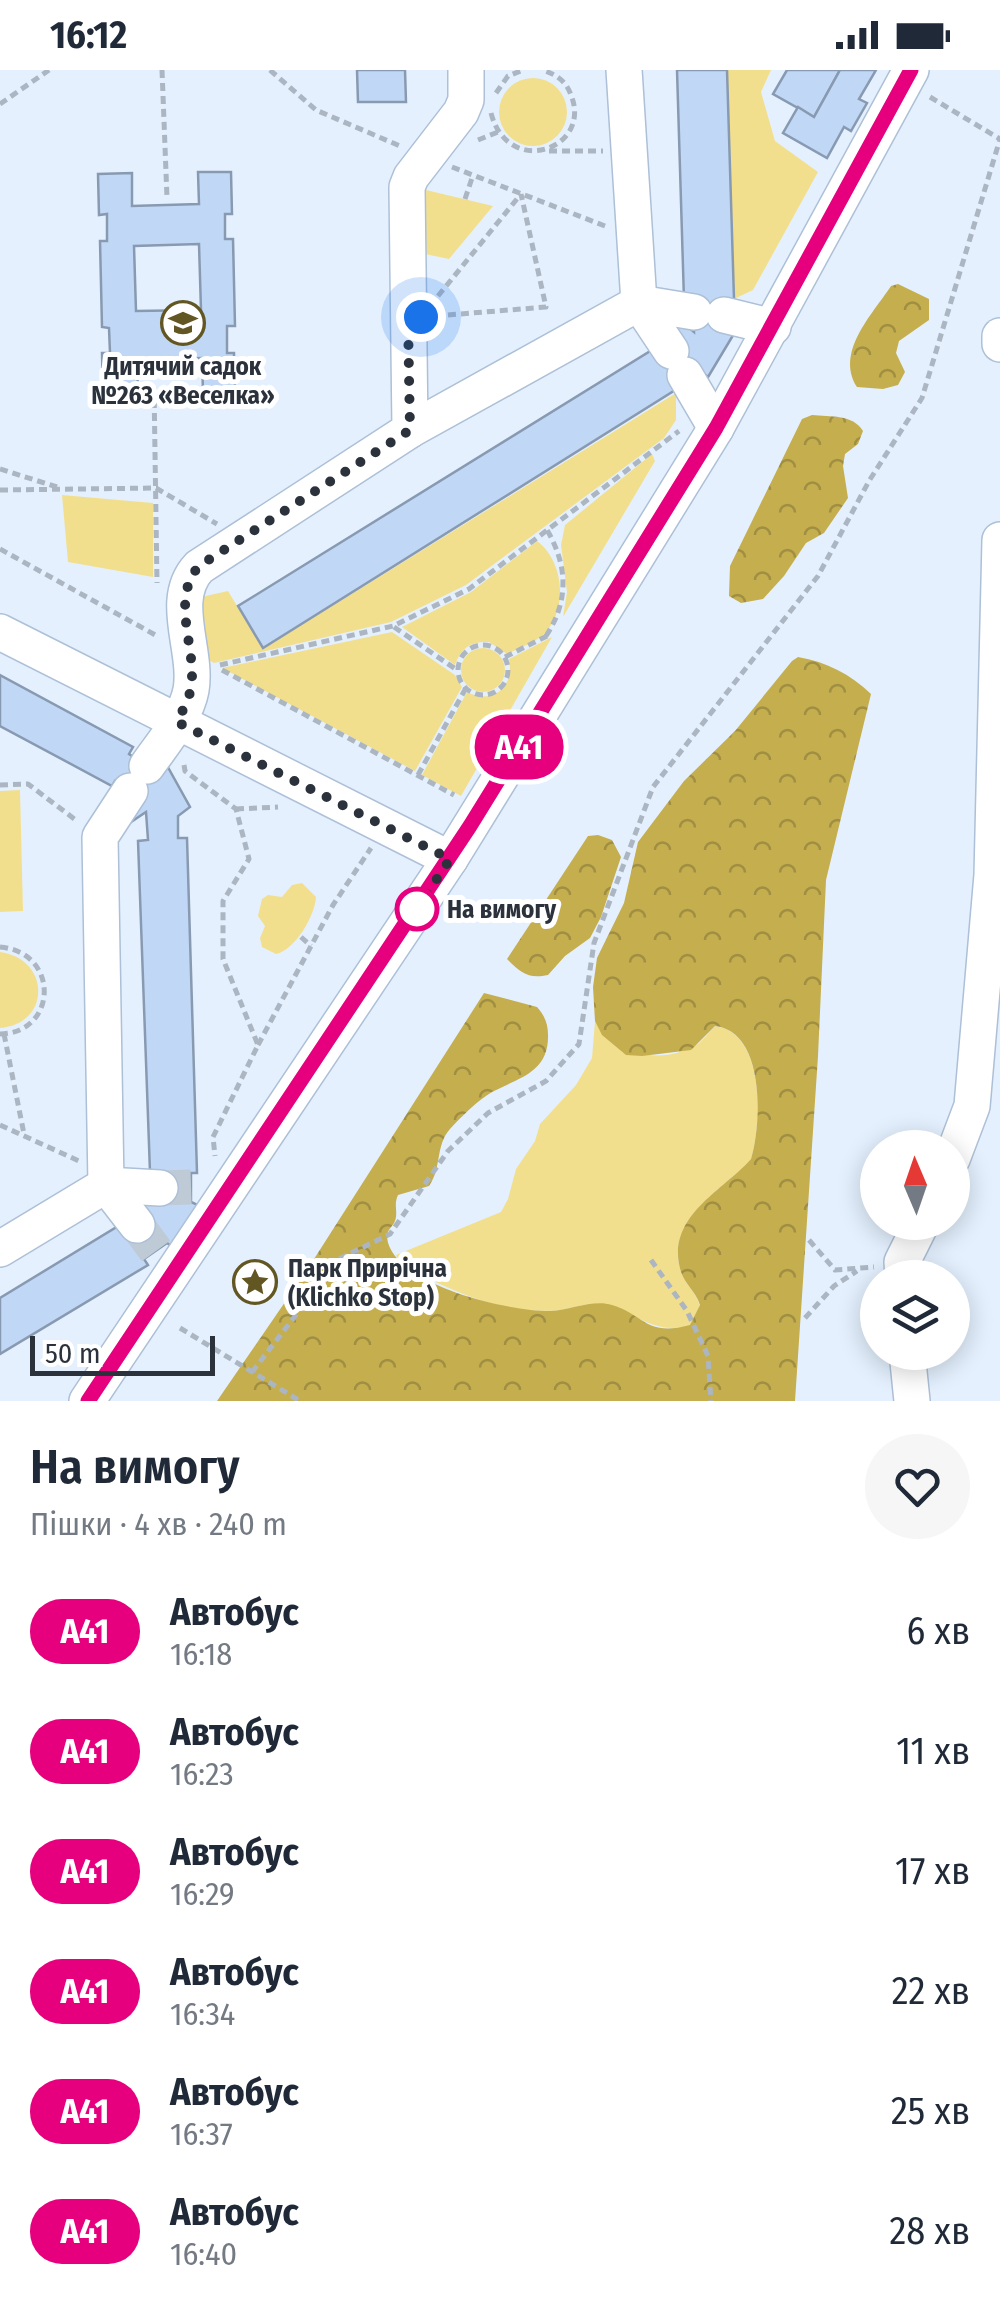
<!DOCTYPE html>
<html lang="uk">
<meta charset="utf-8">
<style>
body{margin:0;font-family:"Fira Sans Condensed",sans-serif;background:#f6f6f7;color:#1f2937;height:100vh;display:flex;flex-direction:column;font-size:38px;white-space:nowrap}
*{box-sizing:border-box;margin:0}
p{font-size:32px;color:#747a83}
.icon{flex:none;width:55px;height:55px;fill:none;stroke:currentColor;stroke-width:2;stroke-linecap:round;stroke-linejoin:round}
.map{position:relative;height:1331px;overflow:hidden}
.details{display:flex;flex-direction:column;background:#fff;flex:1}
.details>*{flex:none}
.badge{padding:0 20px;border-radius:32px;font-size:35px;line-height:65px}
.needle{width:65px;rotate:358deg}
.tools{position:absolute;left:860px;top:1060px;display:grid;gap:20px}
.tools a{display:grid;place-items:center;width:110px;height:110px;border-radius:50%;background:#fff;box-shadow:0 5px 25px #0003;font-size:50px}
.scale{position:absolute;left:30px;bottom:25px;width:185px;box-sizing:border-box;padding-left:10px;border:5px solid #2b323c;border-top:0;font-size:28px;line-height:35px;white-space:nowrap;color:#2b323c;-webkit-text-stroke:8px #fff;paint-order:stroke}
.you{position:absolute;width:50px;height:50px;margin:-25px;border:8px solid #fff;border-radius:50%;background:#1a73e8;box-shadow:0 0 0 15px #1a73e833}
.map>.badge{position:absolute;translate:-50% -50%;box-shadow:0 0 0 5px #fff}
.round{display:grid;place-items:center;flex:none;width:105px;height:105px;border-radius:52px;background:#f6f6f7}
.head{display:flex;align-items:center;justify-content:space-between;height:170px;padding:0 30px}
h1{font-size:48px;font-weight:600;line-height:75px}
ul{padding:0;list-style:none}
li{display:flex;align-items:center;gap:30px;height:120px;padding:0 30px}
li div{flex:1}
li b{display:block;font-size:38px}
li em{font-style:normal}
li .badge{min-width:110px;font-weight:700;text-align:center}
.status{display:flex;justify-content:space-between;align-items:center;height:70px;padding:0 50px;background:#fff;direction:ltr}
.status svg{height:28px;fill:currentColor}
.map>svg:first-child{display:block}
.green{fill:#f2df8e}
.forest{fill:url(#forest-crowns)}
.building{fill:#c0d8f5;stroke:#889ab1;stroke-width:2.5;fill-rule:evenodd}
.lines{fill:none;stroke-linecap:round;stroke-linejoin:round}
.minor-tunnel{stroke:#bfcad7;stroke-width:35;stroke-dasharray:35 18;stroke-linecap:butt}
.minor-casing{stroke:#adc0d7;stroke-width:38}
.path{stroke:#abb6c2;stroke-width:5;stroke-dasharray:8 5;stroke-linecap:butt}
.minor{stroke:#fff;stroke-width:35}
.line-casing{stroke:#fff;stroke-width:22}
.line{stroke:#e6007e;stroke-width:15}
.walk{stroke:#2b323c;stroke-width:10;stroke-dasharray:0 18}
.stop-dot{fill:#fff;stroke:#e6007e;stroke-width:5}
.labels{text-anchor:middle;stroke-width:10;stroke-linejoin:round;paint-order:stroke}
.poi-label{font-size:25px;font-weight:bold;fill:#2b323c;stroke:#fff}
.stop-label{font-size:25px;font-weight:bold;fill:#2b323c;stroke:#fff;text-anchor:start}
</style>
<div class="status"><b>16:12</b><svg viewBox="0 0 49 12"><path d="M0 12V9h3v3zM5 12V6h3v6zM10 12V3h3v9zM15 12V0h3v12zM26 1h20v11H26zM47 4h2v5h-2z"/></svg></div>
<div class="map">
<svg width="1000" height="1331" viewBox="0 0 1000 1331">
<defs>
<pattern id="forest-crowns" width="20" height="18" patternUnits="userSpaceOnUse" patternTransform="scale(2.5)"><rect width="20" height="18" fill="#c5ae4e"/><path d="M2 6a3 3 0 1 1 6 0M12 15a3 3 0 1 1 6 0" fill="none" stroke="#a08e42"/></pattern>
</defs>
<rect width="100%" height="100%" fill="#e4f0fe"/>
<g class="green">
<path d="M 727,0 L 771,0 L 761,22 L 775,71 L 818,102 L 753,220 L 734,229 Z"/>
<circle cx="533" cy="42" r="34"/>
<path d="M 426,120 L 493,136 L 449,189 L 425,184 Z"/>
<path d="M 676,323 L 676,350 L 664,368 L 466,515 L 391,552 L 214,593 L 195,582 L 192,529 L 228,521 L 263,579 Z"/>
<path d="M 652,384 L 655,391 L 563,547 L 567,522 L 561,475 L 565,455 Z"/>
<path d="M 62,425 L 153,433 L 153,507 L 68,492 Z"/>
<path d="M 537,471 C 564,491 569,540 543,565 C 534,573 517,579 507,584 L 489,572 C 471,571 461,578 455,595 L 402,557 L 471,522 Z"/>
<path d="M 392,562 L 455,605 L 462,617 L 415,701 L 222,598 Z"/>
<path d="M 552,567 L 461,726 L 422,705 L 467,622 C 493,635 515,617 509,589 Z"/>
<circle cx="483" cy="600" r="22"/>
<path d="M 20,720 L 23,841 L 0,842 L 0,721 Z"/>
<path d="M 302,813 L 316,827 C 315,846 295,880 276,884 L 262,877 L 260,868 L 265,856 L 258,846 L 262,829 L 268,825 L 282,827 L 292,815 Z"/>
<path d="M 0,882 C 51,889 51,954 0,958 Z"/>
<path d="M 595,951 C 614,986 665,996 699,973 C 704,969 710,961 715,956 C 765,962 762,1053 751,1089 C 723,1121 664,1148 681,1202 C 685,1214 696,1222 700,1236 L 690,1256 C 645,1266 633,1235 595,1234 C 580,1234 565,1241 549,1241 C 501,1241 467,1227 425,1207 C 411,1199 403,1200 396,1185 L 501,1142 L 508,1129 L 516,1099 L 535,1071 L 540,1054 L 576,1015 L 592,988 Z"/>
</g>
<g class="forest">
<path d="M 898,214 L 929,229 L 929,250 L 899,271 L 896,283 L 905,302 L 898,315 L 883,319 L 857,317 C 835,282 872,245 891,216 Z"/>
<path d="M 812,345 C 830,347 853,344 863,361 L 858,374 L 845,384 L 843,396 L 848,428 L 824,463 L 806,473 L 784,506 L 763,529 L 741,533 L 729,526 L 730,496 L 802,349 Z"/>
<path d="M 798,587 C 827,592 850,604 871,624 L 826,810 L 818,986 L 795,1331 L 217,1331 L 307,1200 L 484,923 L 537,937 C 545,946 548,954 548,965 C 549,1003 518,1008 492,1022 C 478,1030 461,1047 450,1059 C 435,1076 442,1098 429,1116 L 398,1125 C 394,1134 397,1138 396,1147 C 395,1156 387,1158 387,1167 C 391,1215 511,1242 551,1241 C 570,1240 594,1229 612,1235 C 645,1245 646,1267 690,1255 L 700,1235 C 696,1222 685,1214 681,1202 C 664,1147 723,1121 751,1089 C 762,1053 765,961 715,956 L 691,980 L 642,986 L 626,985 L 602,965 L 595,951 L 593,917 L 597,888 L 624,833 L 638,772 L 684,711 L 735,661 L 792,591 Z"/>
<path d="M 598,765 L 612,770 L 621,787 L 601,847 L 590,868 L 565,886 L 548,905 C 528,909 521,903 507,889 L 588,766 Z"/>
</g>
<g class="building">
<path d="M 357,0 L 405,0 L 406,32 L 358,32 Z"/>
<path d="M 677,0 L 727,0 L 734,229 L 723,230 L 735,262 L 708,307 L 696,297 L 680,317 L 263,578 L 238,536 L 655,278 L 678,248 L 694,262 L 694,230 L 684,230 Z"/>
<path d="M 787,0 L 840,0 L 814,47 L 773,24 Z"/>
<path d="M 840,0 L 876,0 L 859,29 L 867,33 L 851,61 L 844,57 L 827,88 L 783,63 L 798,37 L 814,47 Z"/>
<path d="M 198,102 L 231,102 L 232,144 L 225,144 L 225,169 L 233,169 L 235,256 L 227,256 L 227,283 L 234,283 L 235,321 L 203,322 L 202,288 L 137,290 L 138,325 L 103,326 L 102,283 L 110,283 L 109,258 L 102,257 L 100,171 L 107,171 L 107,144 L 99,145 L 98,104 L 132,103 L 132,136 L 199,134 ZM 199,174 L 201,240 L 136,241 L 134,176 Z"/>
<path d="M 0,605 L 133,677 L 129,684 L 152,699 L 165,692 L 190,737 L 178,746 L 178,768 L 187,768 L 197,1103 L 191,1103 L 191,1132 L 202,1137 L 177,1180 L 167,1173 L 144,1189 L 148,1195 L 0,1284 L 0,1228 L 123,1153 L 150,1102 L 138,771 L 148,770 L 146,742 L 128,754 L 140,728 L 115,711 L 112,716 L 0,656 Z"/>
</g>
<g class="lines">
<g class="minor-tunnel">
<path d="M 160,1118 L 191,1117"/>
<path d="M 137,1155 L 156,1181"/>
</g>
<g class="minor-casing">
<g id="minor">
<path d="M 639,233 L 671,281"/>
<path d="M 639,233 L 694,242"/>
<path d="M 724,245 L 773,257"/>
<path d="M 1000,266 L 1000,274"/>
<path d="M 685,305 L 716,358"/>
<path d="M 410,360 L 639,233 L 624,0"/>
<path d="M 0,562 L 450,789"/>
<path d="M 147,696 C 162,674 186,647 191,620 C 198,580 168,530 199,497 L 410,360 L 407,117 L 411,107 L 461,42 L 466,30 L 466,0"/>
<path d="M 130,721 L 100,767 L 106,1115 L 137,1155"/>
<path d="M 952,1089 L 972,1036 L 992,805 L 1000,470"/>
<path d="M 0,1179 L 106,1115 L 160,1118"/>
<path d="M 903,1208 L 902,1192 L 922,1152"/>
<path d="M 907,1282 L 912,1331"/>
<path d="M 87,1331 L 450,789 L 716,358 L 911,0"/>
</g>
</g>
<g class="path">
<path d="M 162,0 L 167,128"/>
<path d="M 270,0 L 316,40 L 400,76"/>
<path d="M 496,23 L 508,6 L 523,0"/>
<path d="M 930,27 L 1000,69"/>
<path d="M 0,34 L 49,0"/>
<path d="M 491,43 C 508,109 593,79 571,25 C 566,11 556,4 542,0"/>
<path d="M 478,70 L 498,62"/>
<path d="M 549,81 L 603,81"/>
<path d="M 452,97 L 605,156"/>
<path d="M 465,129 L 473,105"/>
<path d="M 438,226 L 521,124"/>
<path d="M 435,246 L 546,237 L 521,124"/>
<path d="M 154,317 L 157,513"/>
<path d="M 0,399 L 57,417"/>
<path d="M 0,420 L 156,418 L 217,454"/>
<path d="M 0,479 L 159,567"/>
<path d="M 394,557 L 457,600"/>
<path d="M 546,566 C 569,531 568,496 547,460"/>
<circle cx="483" cy="600" r="25"/>
<path d="M 505,587 L 547,566"/>
<path d="M 220,595 L 393,556 L 469,519 L 679,361"/>
<path d="M 222,600 L 454,725"/>
<path d="M 184,695 L 185,701 L 236,739 L 249,789 L 223,831 L 223,889 L 258,975 L 213,1067 L 215,1086"/>
<path d="M 418,705 L 466,618"/>
<path d="M 0,715 L 28,714 L 77,751"/>
<path d="M 236,739 L 278,737"/>
<path d="M 301,867 L 311,876"/>
<path d="M 0,877 C 60,882 58,963 0,964"/>
<path d="M 4,964 L 24,1064"/>
<path d="M 258,975 L 333,835 L 371,778"/>
<path d="M 0,1055 L 79,1091"/>
<path d="M 809,1170 L 835,1200 L 874,1197"/>
<path d="M 651,1190 L 687,1241 L 708,1286 L 711,1331"/>
<path d="M 805,1248 L 834,1216 L 857,1201"/>
<path d="M 180,1258 L 300,1331"/>
<path d="M 252,1302 L 339,1189 L 390,1164 L 448,1081 L 488,1043 L 546,1011 L 579,974 L 594,873 L 653,717 L 818,506 L 869,411 L 922,328 L 1000,69"/>
</g>
<use href="#minor" class="minor"/>
</g>
<g class="lines">
<g class="line-casing">
<path id="line" d="M 88,1331 L 470,756 L 716,358 L 911,0"/>
</g>
<use href="#line" class="line"/>
<path class="walk" d="M 417,839 L 450,789 L 177,652 C 181,643 188,632 190,622 C 200,583 168,531 199,496 L 410,360 L 408,248 L 421,247"/>
</g>
<defs>
<g id="school-ring" transform="scale(2.25)"><circle r="9.5" fill="#fff" stroke="#625623" stroke-width="1.5"/><path d="M0-5L7-2L0 1L-7-2ZM-4 1L0 2.5L4 1V4Q0 6-4 4Z" fill="#625623"/></g>
<g id="sight-ring" transform="scale(2.25)"><circle r="9.5" fill="#fff" stroke="#625623" stroke-width="1.5"/><path d="M0-6L1.8-2.2L6-1.7L2.9 1.2L3.7 5.4L0 3.3L-3.7 5.4L-2.9 1.2L-6-1.7L-1.8-2.2Z" fill="#625623"/></g>
</defs>
<g fill-rule="evenodd">
<use href="#school-ring" x="183" y="253"/>
<use href="#sight-ring" x="255" y="1212"/>
</g>
<circle class="stop-dot" cx="417" cy="839" r="20"/>
<g class="labels">
<g class="poi-label">
<text x="183" y="305">Дитячий садок<tspan x="183" dy="29">№263 «Веселка»</tspan></text>
<text x="288" y="1207" text-anchor="start">Парк Прирічна<tspan x="288" dy="29">(Klichko Stop)</tspan></text>
</g>
<g class="stop-label">
<text x="447" y="848">На вимогу</text>
</g>
</g>
</svg>
<div class="tools">
<a><svg class="needle" viewBox="-14 -14 28 28"><path d="M0-13l5 13h-10z" fill="#e53935"/><path d="M0 13l5-13h-10z" fill="#747a83"/></svg></a>
<a><svg class="icon" aria-label="layers" viewBox="0 0 24 24"><path d="M12 4l9 5-9 5-9-5zM3 14l9 5 9-5"/></svg></a>
</div>
<div class="scale">50 m</div>
<div class="you" style="left:421px;top:247px"></div>
<b class="badge" style="left:519px;top:677px;background:#e6007e;color:#fff">A41</b>
</div>
<section class="details">
<div class="head"><div><h1>На вимогу</h1><p>Пішки · 4 хв · 240 m</p></div><a class="round"><svg class="icon" aria-label="heart" viewBox="0 0 24 24"><path d="M12 20l-8-8c-3-5 5-10 8-4 3-6 11-1 8 4z"/></svg></a></div>
<ul>
<li><span class="badge" style="background:#e6007e;color:#fff">A41</span><div><b>Автобус</b><p>16:18</p></div><em>6 хв</em></li>
<li><span class="badge" style="background:#e6007e;color:#fff">A41</span><div><b>Автобус</b><p>16:23</p></div><em>11 хв</em></li>
<li><span class="badge" style="background:#e6007e;color:#fff">A41</span><div><b>Автобус</b><p>16:29</p></div><em>17 хв</em></li>
<li><span class="badge" style="background:#e6007e;color:#fff">A41</span><div><b>Автобус</b><p>16:34</p></div><em>22 хв</em></li>
<li><span class="badge" style="background:#e6007e;color:#fff">A41</span><div><b>Автобус</b><p>16:37</p></div><em>25 хв</em></li>
<li><span class="badge" style="background:#e6007e;color:#fff">A41</span><div><b>Автобус</b><p>16:40</p></div><em>28 хв</em></li>
</ul>
</section>
